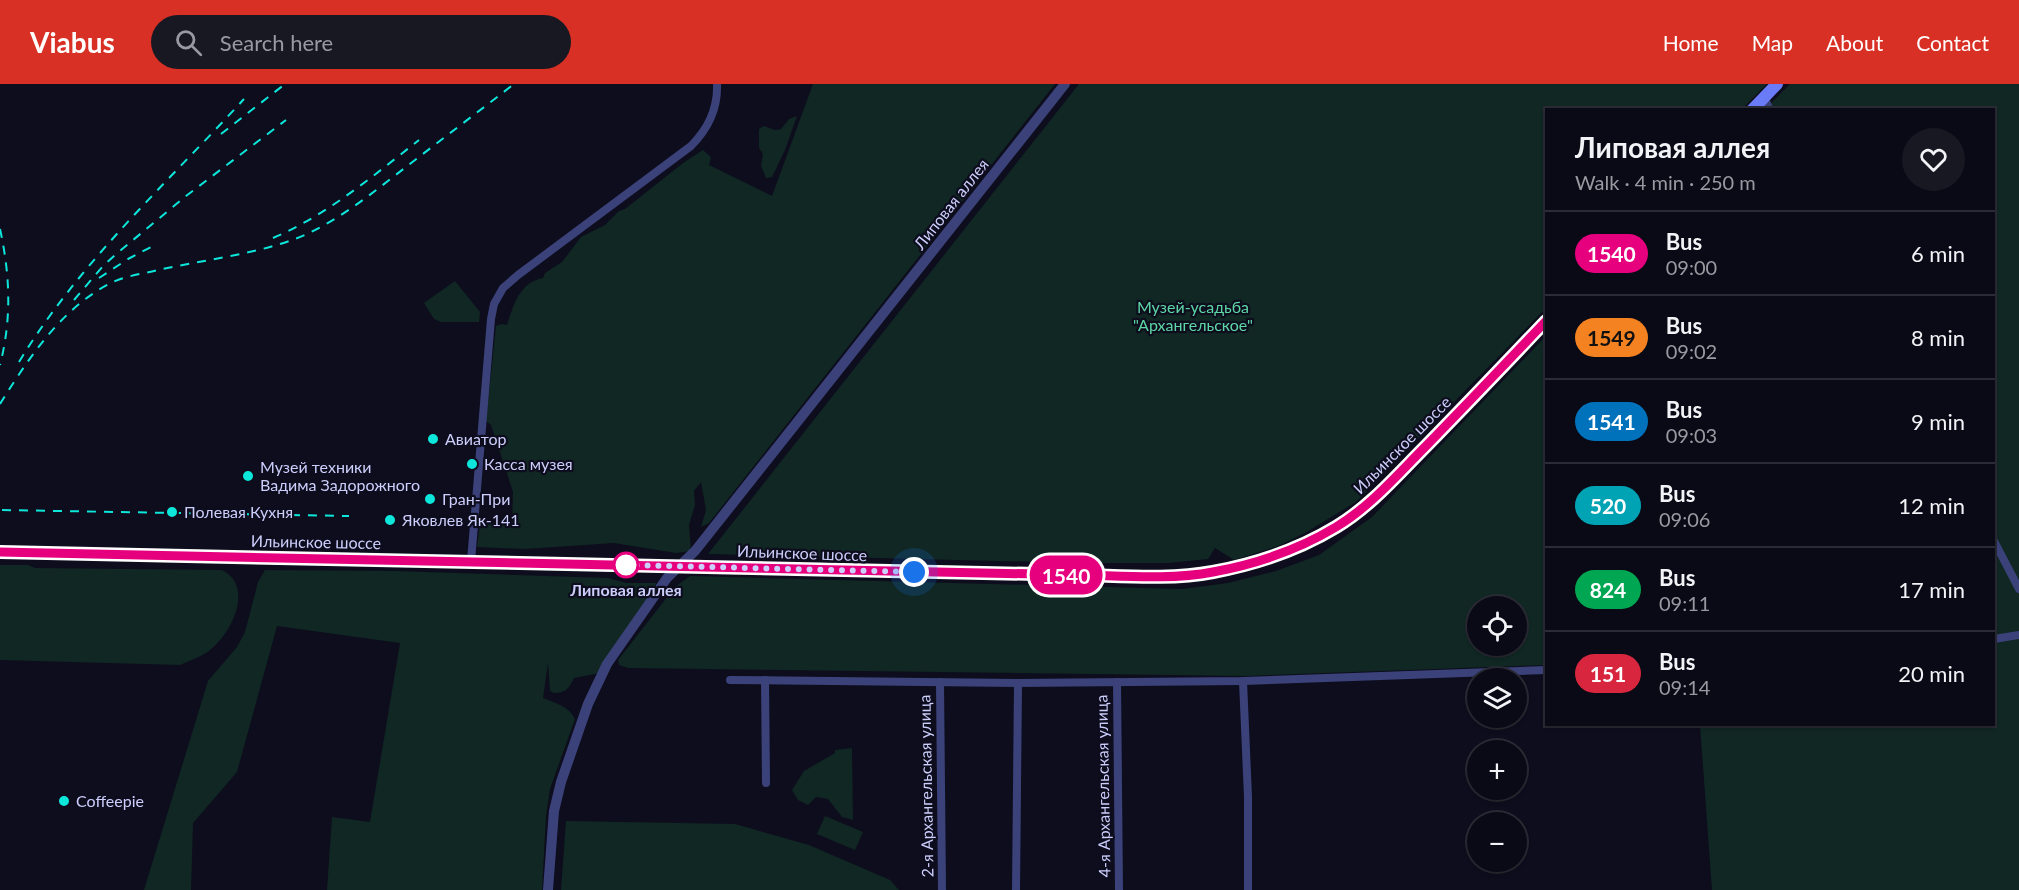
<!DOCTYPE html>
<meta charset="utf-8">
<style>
body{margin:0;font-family:Lato,sans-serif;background:#181823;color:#f1f3f6;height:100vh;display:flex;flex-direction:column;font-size:22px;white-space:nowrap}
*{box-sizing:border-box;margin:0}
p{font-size:20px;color:#999aa1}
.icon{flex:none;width:33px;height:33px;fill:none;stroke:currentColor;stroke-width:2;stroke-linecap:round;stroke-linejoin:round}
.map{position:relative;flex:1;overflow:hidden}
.details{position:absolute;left:1545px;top:24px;width:450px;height:618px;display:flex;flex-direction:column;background:#0a0a16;border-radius:0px;box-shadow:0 2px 4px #0004,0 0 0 2px #2a2b35}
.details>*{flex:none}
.badge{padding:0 12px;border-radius:20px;font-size:21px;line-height:39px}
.fabs{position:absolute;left:1467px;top:512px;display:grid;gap:12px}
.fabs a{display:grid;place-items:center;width:60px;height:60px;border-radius:50%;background:#0a0a16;box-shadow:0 2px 4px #0004,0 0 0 2px #2a2b35;font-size:30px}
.you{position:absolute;width:30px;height:30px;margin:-15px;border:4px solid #fff;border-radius:50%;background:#1a73e8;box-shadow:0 0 0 9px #1a73e833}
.map>.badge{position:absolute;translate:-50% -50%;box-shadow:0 0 0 3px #fff}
.round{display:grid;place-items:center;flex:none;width:63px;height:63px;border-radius:32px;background:#181823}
.headline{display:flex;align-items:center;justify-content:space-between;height:102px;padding:0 30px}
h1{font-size:28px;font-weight:700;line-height:45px}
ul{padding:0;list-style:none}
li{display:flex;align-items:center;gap:18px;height:84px;padding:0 30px;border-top:2px solid #2a2b35}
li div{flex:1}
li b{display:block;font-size:22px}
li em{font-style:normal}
li .badge{min-width:66px;font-weight:700;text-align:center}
header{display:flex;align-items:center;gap:36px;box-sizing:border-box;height:84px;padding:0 30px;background:#d93025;color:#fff}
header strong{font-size:28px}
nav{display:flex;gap:33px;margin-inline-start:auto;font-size:21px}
.search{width:420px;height:54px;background:#181823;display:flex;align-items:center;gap:15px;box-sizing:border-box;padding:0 21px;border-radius:33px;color:#999aa1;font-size:22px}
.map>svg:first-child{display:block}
.green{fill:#102723;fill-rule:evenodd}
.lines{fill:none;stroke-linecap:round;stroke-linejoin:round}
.minor{stroke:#3b427a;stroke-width:8}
.tertiary{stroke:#3b427a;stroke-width:10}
.secondary{stroke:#697bf6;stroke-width:12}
.rail{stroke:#0de7db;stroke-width:2;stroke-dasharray:9 8;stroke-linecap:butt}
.line-casing{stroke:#fff;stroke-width:14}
.line{stroke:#e6007e;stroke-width:9}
.walk{stroke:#cccefc;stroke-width:6;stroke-dasharray:0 10.8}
.poi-dot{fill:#0de7db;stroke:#0d0d1d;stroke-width:2}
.stop-dot{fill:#fff;stroke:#e6007e;stroke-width:3}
.labels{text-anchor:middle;stroke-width:4.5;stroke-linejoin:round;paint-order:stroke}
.street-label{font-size:16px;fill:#cccefc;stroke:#0d0d1d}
.park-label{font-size:16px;fill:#5dd7a6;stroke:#0d0d1d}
.poi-label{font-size:16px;fill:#cccefc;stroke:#0d0d1d;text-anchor:start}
.stop-label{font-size:16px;font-weight:bold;fill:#cccefc;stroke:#0d0d1d}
</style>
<header>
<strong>Viabus</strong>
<div class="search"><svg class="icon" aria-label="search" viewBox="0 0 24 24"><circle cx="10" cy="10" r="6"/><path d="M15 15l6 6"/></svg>Search here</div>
<nav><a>Home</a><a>Map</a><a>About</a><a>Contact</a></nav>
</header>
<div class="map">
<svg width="2019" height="806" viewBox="0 0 2019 806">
<rect width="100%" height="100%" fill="#0d0d1d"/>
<g class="green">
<path d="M 813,0 L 1055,0 L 709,439 L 701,443 L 706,426 L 701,398 L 694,407 L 695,421 L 689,441 L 691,467 L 676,469 L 614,459 L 525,465 L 477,463 L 480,439 L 512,439 L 513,408 L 491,341 L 486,337 L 496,242 L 502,240 L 507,241 C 514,220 519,199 543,194 L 545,189 L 562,178 L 581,153 L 605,141 L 619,127 L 625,125 L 683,79 L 703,66 L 711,73 L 709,81 L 772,112 Z"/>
<path d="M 1079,0 L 1767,0 L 1742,25 L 1546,26 L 1546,224 L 1356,418 L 1305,449 L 1278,462 L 1234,476 L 1215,464 L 1208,475 L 1168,479 L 1086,479 L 708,470 Z"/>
<path d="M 1790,0 L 2019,0 L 2019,806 L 1712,806 L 1700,641 L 1994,640 L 1994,26 L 1765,25 Z"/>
<path d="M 797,32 L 785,66 L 772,93 L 766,94 L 761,82 L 763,70 L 759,64 L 759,45 L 764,42 L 775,46 L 781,45 L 789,35 Z"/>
<path d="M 455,197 L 480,228 L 479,238 L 441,238 L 434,235 L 424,219 Z"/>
<path d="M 1546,252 L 1546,581 L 1246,592 L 628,584 L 619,581 L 618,576 L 675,503 L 690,492 L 1182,505 L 1228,499 L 1276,487 L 1319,471 L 1372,433 ZM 1478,522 L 1516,522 L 1516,561 L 1478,561 Z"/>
<path d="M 0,481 L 28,481 L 35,484 L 222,486 C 226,488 230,491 233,495 C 249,517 226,556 206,569 C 198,574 188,577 180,581 L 0,576 Z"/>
<path d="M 265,486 L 395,487 L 608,494 L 626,499 L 656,499 L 654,506 L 600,589 L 574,594 C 569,604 566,609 554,609 L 550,607 L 548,579 L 543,614 C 555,619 569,622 575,635 L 550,705 L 546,732 L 542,806 L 327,806 L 332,733 L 370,738 L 400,559 L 277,542 L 237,688 L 193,739 L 191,806 L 144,806 L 208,597 L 237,563 L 245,548 L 258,498 Z"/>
<path d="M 852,664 L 853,736 L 842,733 L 828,715 L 816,713 L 808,721 L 798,716 L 792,706 L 804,687 L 835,669 L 835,666 Z"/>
<path d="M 825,732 L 863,748 L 855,766 L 817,750 Z"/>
<path d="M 566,737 L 735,740 L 809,761 L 890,796 L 899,806 L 561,806 Z"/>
</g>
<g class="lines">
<g class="minor">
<path d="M 1764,13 L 1770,26"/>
<path d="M 1994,457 L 2019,505"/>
<path d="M 471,477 L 491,235 L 494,220 L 503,204 L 518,191 L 691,62 C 708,45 718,25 717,0"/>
<path d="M 1994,555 L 2019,551"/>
<path d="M 730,596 L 1018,599 L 1243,597 L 1546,586"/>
<path d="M 765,596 L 766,699"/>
<path d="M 1243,597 L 1248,713 L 1248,806"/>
<path d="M 940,598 L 942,805"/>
<path d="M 1117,598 L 1119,806"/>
<path d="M 1016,806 L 1018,599"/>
</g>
<path class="tertiary" d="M 548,806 L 554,727 L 561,698 L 588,620 L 607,580 L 667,494 L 695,467 L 1065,0"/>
<g class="secondary">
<path d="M 1752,26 L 1777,0"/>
<path d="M 0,468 L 1082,491 C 1124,492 1171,496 1213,488 C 1256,480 1298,466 1336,443 C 1372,421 1401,388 1430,358 C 1469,318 1508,277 1546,237"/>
</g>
<g class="rail">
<path d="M 221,50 L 285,0"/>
<path d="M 0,145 C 10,191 12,234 0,281"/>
<path d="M 273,154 C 327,131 373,92 419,56"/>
<path d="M 99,194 L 128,175 L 153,162"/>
<path d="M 74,216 L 103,182 L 115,171 L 186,112 L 286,36"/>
<path d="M 19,278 C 79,179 166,100 244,15"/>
<path d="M 0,320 C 28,275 61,225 109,200 C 124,192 142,190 158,186 C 203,176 251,171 295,155 C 336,139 371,110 406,83 C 442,55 478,28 514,0"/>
<path d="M 2,426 L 349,432"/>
</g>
</g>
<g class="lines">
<g class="line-casing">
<path id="line" d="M 0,468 L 1082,491 C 1124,492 1171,496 1213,488 C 1256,480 1298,466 1336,443 C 1371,422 1398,390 1427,361 C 1467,320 1507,278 1546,237"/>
</g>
<use href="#line" class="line"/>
<path class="walk" d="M 626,481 L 914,488"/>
</g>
<g class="poi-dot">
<circle cx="433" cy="355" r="6"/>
<circle cx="472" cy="380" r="6"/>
<circle cx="248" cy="392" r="6"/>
<circle cx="430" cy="415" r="6"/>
<circle cx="172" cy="428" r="6"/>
<circle cx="390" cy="436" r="6"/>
<circle cx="64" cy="717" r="6"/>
</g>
<circle class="stop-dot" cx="626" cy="481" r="12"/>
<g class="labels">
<g class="street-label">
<text transform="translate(951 120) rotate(-52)" y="6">Липовая аллея</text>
<text transform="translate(1402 361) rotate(-45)" y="6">Ильинское шоссе</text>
<text transform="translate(316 458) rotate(1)" y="6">Ильинское шоссе</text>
<text transform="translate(802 469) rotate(2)" y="6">Ильинское шоссе</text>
<text transform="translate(926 702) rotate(-91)" y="6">2-я Архангельская улица</text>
<text transform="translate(1103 702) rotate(-91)" y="6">4-я Архангельская улица</text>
</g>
<g class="park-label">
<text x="1193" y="229">Музей-усадьба<tspan x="1193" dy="18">"Архангельское"</tspan></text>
</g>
<g class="poi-label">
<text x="445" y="361">Авиатор</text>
<text x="484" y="386">Касса музея</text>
<text x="260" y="389">Музей техники<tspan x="260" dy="18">Вадима Задорожного</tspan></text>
<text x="442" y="421">Гран-При</text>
<text x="184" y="434">Полевая Кухня</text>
<text x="402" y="442">Яковлев Як-141</text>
<text x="76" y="723">Coffeepie</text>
</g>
<g class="stop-label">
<text x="626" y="512">Липовая аллея</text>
</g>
</g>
</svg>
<div class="fabs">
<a><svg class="icon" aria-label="locate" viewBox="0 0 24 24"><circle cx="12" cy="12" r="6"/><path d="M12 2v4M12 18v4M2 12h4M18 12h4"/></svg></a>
<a><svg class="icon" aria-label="layers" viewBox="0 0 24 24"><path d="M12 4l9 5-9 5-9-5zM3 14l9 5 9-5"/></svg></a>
<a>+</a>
<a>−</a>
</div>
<div class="you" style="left:914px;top:488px"></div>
<b class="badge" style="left:1066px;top:491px;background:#e6007e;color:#fff">1540</b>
<section class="details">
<div class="headline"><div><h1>Липовая аллея</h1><p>Walk · 4 min · 250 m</p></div><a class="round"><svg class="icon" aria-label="heart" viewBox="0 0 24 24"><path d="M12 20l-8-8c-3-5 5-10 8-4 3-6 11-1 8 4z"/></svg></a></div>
<ul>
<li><span class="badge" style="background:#e6007e;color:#fff">1540</span><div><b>Bus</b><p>09:00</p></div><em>6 min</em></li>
<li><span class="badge" style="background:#f58220;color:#111">1549</span><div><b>Bus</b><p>09:02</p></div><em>8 min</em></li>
<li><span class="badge" style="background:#0072bc;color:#fff">1541</span><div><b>Bus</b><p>09:03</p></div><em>9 min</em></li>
<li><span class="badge" style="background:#00a3b4;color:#fff">520</span><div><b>Bus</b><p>09:06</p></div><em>12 min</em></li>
<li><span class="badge" style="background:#00a651;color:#fff">824</span><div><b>Bus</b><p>09:11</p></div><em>17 min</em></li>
<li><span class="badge" style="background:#d7263d;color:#fff">151</span><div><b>Bus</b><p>09:14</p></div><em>20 min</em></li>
</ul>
</section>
</div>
